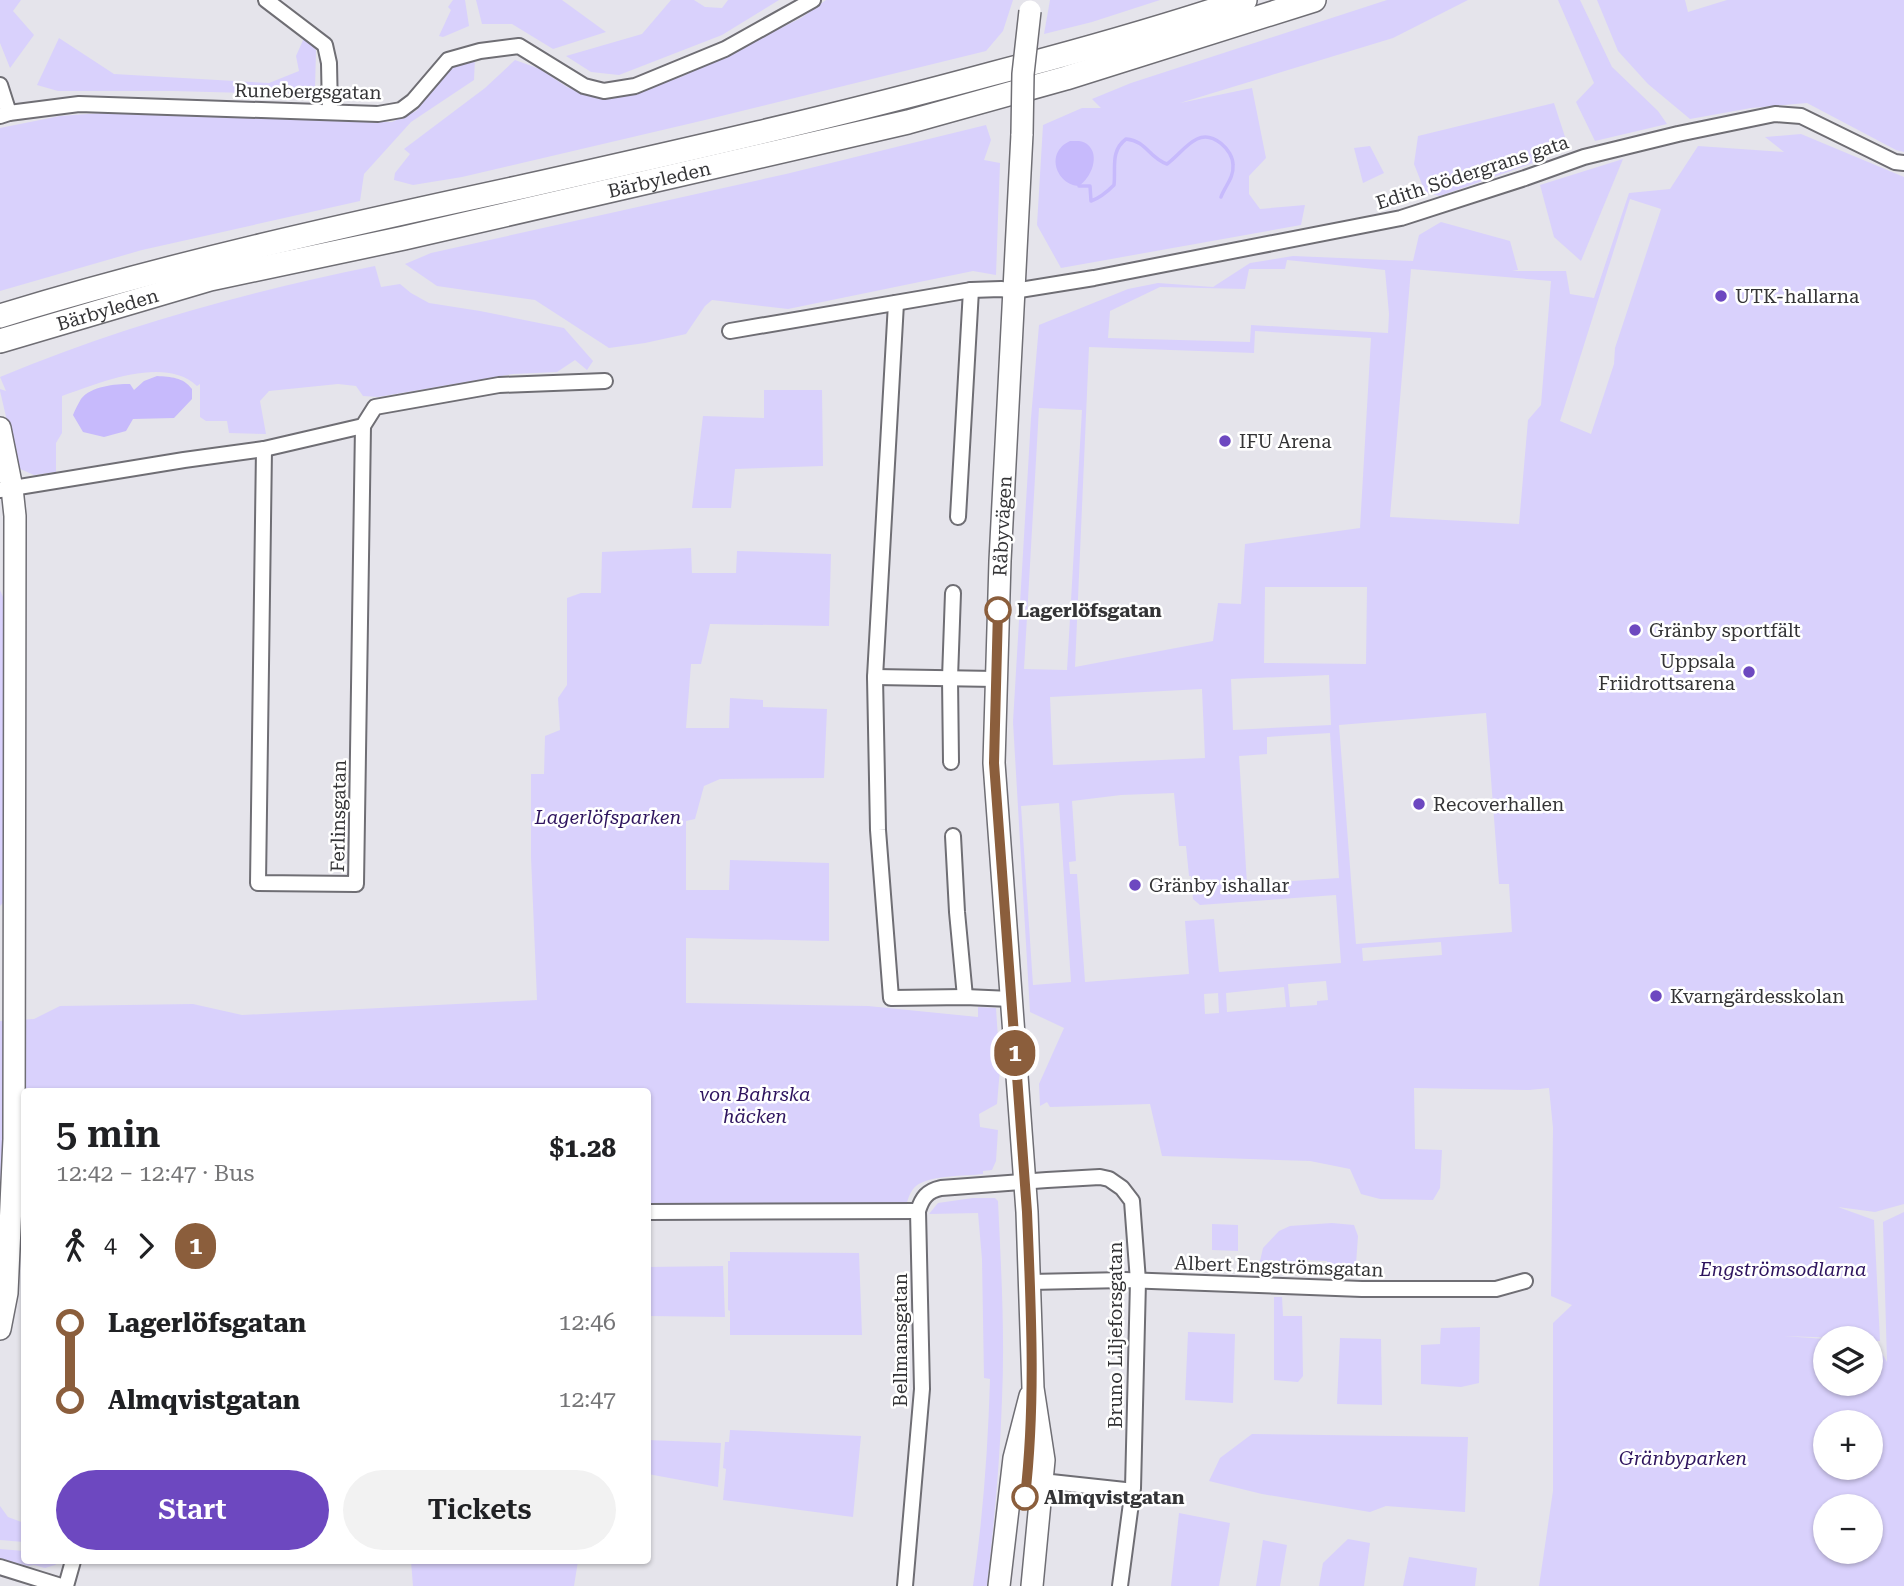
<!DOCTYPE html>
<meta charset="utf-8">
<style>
body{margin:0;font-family:"Roboto Serif",serif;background:#f2f2f2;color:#202124;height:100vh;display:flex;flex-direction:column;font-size:26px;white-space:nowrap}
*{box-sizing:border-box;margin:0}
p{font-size:23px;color:#757577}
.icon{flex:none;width:38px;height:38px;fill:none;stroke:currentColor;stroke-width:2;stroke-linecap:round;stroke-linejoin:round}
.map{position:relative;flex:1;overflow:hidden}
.side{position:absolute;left:21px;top:1088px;width:630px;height:476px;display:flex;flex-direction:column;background:#fff;border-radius:7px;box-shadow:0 2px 5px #0004}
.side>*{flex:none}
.badge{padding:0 14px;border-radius:23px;font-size:24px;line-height:46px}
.buttons{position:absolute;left:1813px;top:1326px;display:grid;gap:14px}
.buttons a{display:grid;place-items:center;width:70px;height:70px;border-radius:50%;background:#fff;box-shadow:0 2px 5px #0004;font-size:35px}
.map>.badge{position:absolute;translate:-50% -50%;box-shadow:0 0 0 4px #fff}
.legs{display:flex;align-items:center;gap:10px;height:77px;padding:0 35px;font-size:23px}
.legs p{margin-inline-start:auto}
.summary{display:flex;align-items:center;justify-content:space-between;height:119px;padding:0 35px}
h1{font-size:38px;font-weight:600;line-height:52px}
.action{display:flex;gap:14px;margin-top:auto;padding:14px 35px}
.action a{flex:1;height:80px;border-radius:42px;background:#6d48c0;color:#fff;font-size:28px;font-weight:600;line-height:80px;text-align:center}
.action a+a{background:#f2f2f2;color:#202124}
ul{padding:0 35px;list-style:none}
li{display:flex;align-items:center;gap:24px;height:77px;font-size:26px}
li i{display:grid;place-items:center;width:10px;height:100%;margin:0 9px;background:currentColor}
li i::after{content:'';width:18px;height:18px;margin:-9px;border:5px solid;border-radius:50%;background:#fff}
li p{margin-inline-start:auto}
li:first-child i{background:linear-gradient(#0000 50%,currentColor 0)}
li:last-child i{background:linear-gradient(currentColor 50%,#0000 0)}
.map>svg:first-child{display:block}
.green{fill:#d9d1fc;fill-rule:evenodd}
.water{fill:#c7bafc}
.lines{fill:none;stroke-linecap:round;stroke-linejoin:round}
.stream{stroke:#c7bafc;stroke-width:3.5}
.street-casing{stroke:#6f6e74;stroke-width:18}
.secondary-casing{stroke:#6f6e74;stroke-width:24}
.primary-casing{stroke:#6f6e74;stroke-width:26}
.street{stroke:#fff;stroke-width:14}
.secondary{stroke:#fff;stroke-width:21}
.primary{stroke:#fff;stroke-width:23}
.secondary-bridge-casing{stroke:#6f6e74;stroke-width:24;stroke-linecap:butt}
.secondary-bridge{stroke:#fff;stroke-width:21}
.line-1-casing{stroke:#fff;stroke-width:16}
.line-1{stroke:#8b5e3c;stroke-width:10}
.poi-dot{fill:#6d48c0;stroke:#fff;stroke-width:2.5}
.stop-1-dot{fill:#fff;stroke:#8b5e3c;stroke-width:3.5}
.labels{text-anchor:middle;stroke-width:5;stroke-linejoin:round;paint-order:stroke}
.street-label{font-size:19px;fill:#343436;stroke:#fff}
.poi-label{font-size:19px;fill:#343436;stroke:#fff;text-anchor:start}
.stop-label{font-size:19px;font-weight:bold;fill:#343436;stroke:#fff;text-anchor:start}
.park-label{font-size:19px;font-style:italic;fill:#2e145e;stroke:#fff}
</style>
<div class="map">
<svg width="1904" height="1586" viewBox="0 0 1904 1586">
<rect width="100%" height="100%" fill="#e5e4eb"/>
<g class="green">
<path d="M 0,0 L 21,0 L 13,11 L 34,35 L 10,68 L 0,43 Z"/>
<path d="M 453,0 L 465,0 L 469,26 L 443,37 L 439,36 L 451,10 L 448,7 Z"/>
<path d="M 476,0 L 562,0 L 606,32 L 553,49 L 512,24 L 482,24 Z"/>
<path d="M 671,0 L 694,0 L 705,7 L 722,8 L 728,0 L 779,0 L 722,35 L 619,75 L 591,72 L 566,56 L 642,34 Z"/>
<path d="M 826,0 L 1013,0 L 1003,31 L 986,51 L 705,120 L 462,177 L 413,185 L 394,180 L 395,173 L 410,154 L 404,149 L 485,88 L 515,60 L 540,69 L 567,87 L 598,98 L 681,77 L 801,18 Z"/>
<path d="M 1050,0 L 1160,0 L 1092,22 L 1044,34 Z"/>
<path d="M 1387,0 L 1468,0 L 1393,38 L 1180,103 L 1252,88 L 1266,158 L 1249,176 L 1249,194 L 1260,209 L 1305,205 L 1301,225 L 1061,268 L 1037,225 L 1043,125 L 1082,108 L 1101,108 L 1092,99 L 1131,83 Z"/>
<path d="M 1558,0 L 1580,0 L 1612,67 L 1658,111 L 1667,124 L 1595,141 L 1576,102 L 1594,83 Z"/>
<path d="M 1597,0 L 1685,0 L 1688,12 L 1727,0 L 1904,0 L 1904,152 L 1896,150 L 1807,103 L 1751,108 L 1690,119 L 1648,84 L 1618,51 Z"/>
<path d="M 59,38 L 114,74 L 269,83 L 299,71 L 296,56 L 304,38 L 316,50 L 315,89 L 284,94 L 173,91 L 58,91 L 37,85 Z"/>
<path d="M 475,58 L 474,80 L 411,122 L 364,174 L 360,201 L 142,250 L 0,291 L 0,128 L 60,116 L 116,112 L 392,122 L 416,111 L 453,65 Z"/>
<path d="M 1554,103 L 1568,146 L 1547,158 L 1440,196 L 1425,192 L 1414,164 L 1418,136 Z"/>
<path d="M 986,125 L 991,140 L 984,160 L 1000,163 L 996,275 L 973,271 L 788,309 L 712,300 L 705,306 L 686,334 L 645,343 L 609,348 L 535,300 L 437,286 L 405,264 L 431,253 L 786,174 Z"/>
<path d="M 1801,134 L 1904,177 L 1904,1204 L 1875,1212 L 1838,1207 L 1874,1220 L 1880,1341 L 1871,1341 L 1871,1339 L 1784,1336 L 1825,1339 L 1825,1384 L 1871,1384 L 1871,1342 L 1876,1343 L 1887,1362 L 1883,1222 L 1904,1212 L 1904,1586 L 1539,1586 L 1553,1491 L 1553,1323 L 1572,1305 L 1551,1296 L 1553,1128 L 1549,1088 L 1529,1090 L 1414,1088 L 1415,1149 L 1442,1150 L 1440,1188 L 1433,1200 L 1380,1199 L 1361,1194 L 1350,1169 L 1310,1161 L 1162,1156 L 1150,1104 L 1050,1107 L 1047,1102 L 1040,1106 L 1039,1084 L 1064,1028 L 1030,1012 L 1013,722 L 1031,418 L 1039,325 L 1128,289 L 1158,283 L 1213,287 L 1250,263 L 1293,256 L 1413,261 L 1419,235 L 1441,222 L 1510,241 L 1518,270 L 1512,271 L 1566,271 L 1570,294 L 1594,298 L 1629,193 L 1670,189 L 1698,146 L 1784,152 L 1765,137 ZM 1630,199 L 1661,209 L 1615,348 L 1614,364 L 1591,434 L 1560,421 ZM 1287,260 L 1385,270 L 1389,314 L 1388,333 L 1251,325 L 1250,342 L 1108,338 L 1110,311 L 1160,287 L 1245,289 L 1249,269 L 1285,269 ZM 1411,269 L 1551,281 L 1541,405 L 1528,420 L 1519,524 L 1390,517 ZM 1255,331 L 1371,338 L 1360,528 L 1245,544 L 1241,604 L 1218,603 L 1213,641 L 1075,667 L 1089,347 L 1254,353 ZM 1039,408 L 1082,410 L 1067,670 L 1024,669 ZM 1265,587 L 1367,587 L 1366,664 L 1264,663 ZM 1329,675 L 1331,725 L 1233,730 L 1231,679 ZM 1202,689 L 1205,758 L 1053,765 L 1050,697 ZM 1486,713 L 1499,884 L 1509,884 L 1512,932 L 1356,944 L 1339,725 ZM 1330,733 L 1339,878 L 1247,884 L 1239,756 L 1267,754 L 1267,737 ZM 1174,793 L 1179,846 L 1186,846 L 1189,876 L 1191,876 L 1193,899 L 1200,905 L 1336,895 L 1341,963 L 1219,972 L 1214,919 L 1185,921 L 1189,974 L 1085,982 L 1077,874 L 1070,874 L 1069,862 L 1076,861 L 1072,801 L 1121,795 ZM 1059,803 L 1071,982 L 1033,985 L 1021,806 ZM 1441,942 L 1442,955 L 1363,961 L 1362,948 ZM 1326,981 L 1328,1000 L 1317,1001 L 1317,1005 L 1290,1007 L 1288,984 ZM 1284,987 L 1286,1007 L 1227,1012 L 1226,993 ZM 1218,993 L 1219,1013 L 1205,1014 L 1204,994 ZM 1825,1423 L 1871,1423 L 1871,1468 L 1825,1468 ZM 1825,1507 L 1871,1507 L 1871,1552 L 1825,1552 Z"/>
<path d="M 1370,146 L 1384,173 L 1363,183 L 1354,148 Z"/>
<path d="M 1623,159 L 1581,261 L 1554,237 L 1540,185 Z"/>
<path d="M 375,266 L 381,287 L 400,284 L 411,293 L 429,303 L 480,311 L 564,328 L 593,361 L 587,370 L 575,360 L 557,372 L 513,374 L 378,397 L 363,396 L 356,386 L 338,384 L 269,391 L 260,401 L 266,434 L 229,433 L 227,421 L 206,421 L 200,417 L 200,384 L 197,386 C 165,355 98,383 62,396 L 62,433 L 56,443 L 56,472 L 34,475 L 18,468 L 0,391 L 0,389 L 6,391 L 0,377 C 122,326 247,292 375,266 Z"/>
<path d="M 764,390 L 822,390 L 823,466 L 735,469 L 731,508 L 692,508 L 703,416 L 764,418 Z"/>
<path d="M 691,548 L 692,573 L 736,573 L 737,551 L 831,554 L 829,626 L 710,624 L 701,664 L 691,664 L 686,728 L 729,728 L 730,698 L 763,700 L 763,707 L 827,709 L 824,778 L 720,779 L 704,786 L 695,819 L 686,821 L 686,890 L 729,890 L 730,860 L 829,863 L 829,941 L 686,938 L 686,1003 L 868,1006 L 978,1017 L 978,1007 L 996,1008 L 1000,1069 L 997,1104 L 979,1114 L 980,1127 L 998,1130 L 996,1161 L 992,1170 L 983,1171 L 983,1174 C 965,1176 930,1175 916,1186 C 910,1191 908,1199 906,1206 L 648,1205 L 648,1092 L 24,1092 L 24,1200 L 0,1202 L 0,1021 L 34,1019 L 60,1006 L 193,1004 L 242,1015 L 537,1000 L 531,857 L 531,774 L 544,774 L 545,736 L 560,730 L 558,698 L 567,685 L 567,598 L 581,593 L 601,593 L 602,552 Z"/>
<path d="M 0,590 L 3,597 L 4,852 L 3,903 L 0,906 Z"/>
<path d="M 973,1198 L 995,1198 L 998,1201 C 1001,1267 1005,1333 1002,1399 C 1000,1462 994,1524 987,1586 L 973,1586 C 983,1518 988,1448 990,1379 L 984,1378 L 982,1259 L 978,1213 L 929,1214 L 938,1203 Z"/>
<path d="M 1332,1223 L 1354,1225 L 1358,1236 L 1356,1264 L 1345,1264 L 1344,1273 L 1327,1270 L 1327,1261 L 1307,1260 L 1306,1269 L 1285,1272 L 1258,1270 L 1263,1248 L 1279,1231 L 1290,1226 Z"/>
<path d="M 1212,1224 L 1238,1225 L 1238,1251 L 1212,1250 Z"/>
<path d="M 730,1252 L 859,1253 L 862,1335 L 730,1335 L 730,1311 L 728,1310 L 728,1261 L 730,1261 Z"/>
<path d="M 723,1266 L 725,1317 L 648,1316 L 648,1267 Z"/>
<path d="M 1274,1297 L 1282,1297 L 1283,1316 L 1302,1316 L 1303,1376 L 1298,1382 L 1274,1380 Z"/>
<path d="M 1480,1327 L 1479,1383 L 1461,1387 L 1421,1384 L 1421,1345 L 1440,1344 L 1441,1328 Z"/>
<path d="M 1188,1332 L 1235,1334 L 1233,1403 L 1185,1400 Z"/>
<path d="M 1340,1338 L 1381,1339 L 1382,1405 L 1337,1404 Z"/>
<path d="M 730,1430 L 861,1436 L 853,1517 L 723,1500 L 726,1469 L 723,1468 L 725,1442 L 729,1442 Z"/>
<path d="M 1252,1434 L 1468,1437 L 1465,1512 L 1386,1506 L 1370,1512 L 1262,1494 L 1209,1481 L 1220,1458 Z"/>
<path d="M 648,1440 L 721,1443 L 718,1487 L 648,1474 Z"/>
<path d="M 0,1506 L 8,1517 L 24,1523 L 24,1542 L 0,1540 Z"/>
<path d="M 1179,1513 L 1230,1523 L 1219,1586 L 1171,1586 Z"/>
<path d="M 1348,1539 L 1370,1543 L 1364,1586 L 1319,1586 L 1323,1563 Z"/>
<path d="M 1263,1540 L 1287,1545 L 1280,1586 L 1256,1586 Z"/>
<path d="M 0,1549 L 24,1551 L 24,1561 L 60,1561 L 55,1565 L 45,1568 L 34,1565 L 28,1566 L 0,1559 Z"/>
<path d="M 1409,1557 L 1477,1568 L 1475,1586 L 1403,1586 Z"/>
<path d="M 411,1561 L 578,1561 L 574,1586 L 413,1586 Z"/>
</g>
<g class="water">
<path d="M 1070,141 C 1076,141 1082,140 1087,144 C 1101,155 1091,178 1079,186 C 1057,185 1044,153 1070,141 Z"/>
<path d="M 157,376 C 171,377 183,377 192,389 L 192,399 L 174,418 L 133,419 L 126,431 L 104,437 L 83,432 L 73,415 C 75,410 78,404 81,399 C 91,386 115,384 130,384 L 134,390 L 144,381 Z"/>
</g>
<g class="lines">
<path class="stream" d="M 1079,186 L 1090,186 L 1091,201 C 1100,198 1106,193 1114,185 C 1116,168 1110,151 1126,139 C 1147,141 1148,157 1167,164 C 1177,157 1186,144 1197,139 C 1213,131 1233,150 1233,165 C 1234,178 1225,186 1221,197"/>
<g class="street-casing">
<g id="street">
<path d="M 266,0 L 325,45 L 329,63 L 330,112"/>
<path d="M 0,85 L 9,113"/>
<path d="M 0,116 L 9,113 L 79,104 L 378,114 L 401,110 L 413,101 L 448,60 L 480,51 L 519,46 L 584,86 L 604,91 L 635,86 L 725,49 L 813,0"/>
<path d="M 896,303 L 875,677 L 878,830 L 891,998 L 965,997 L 1011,999"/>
<path d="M 730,331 L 971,290 L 1001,289 L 1014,291 L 1094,278 L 1401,218 L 1525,178 L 1584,157 L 1678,134 L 1775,114 L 1801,116 L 1895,162 L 1904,163"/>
<path d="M 264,449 L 258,883 L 356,884 L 363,426"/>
<path d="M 0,490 L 184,460 L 264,449 L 363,426 L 375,407 L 499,385 L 605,381"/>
<path d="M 958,517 L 971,290"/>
<path d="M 875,677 L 996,679"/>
<path d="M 951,762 L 950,678 L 953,593"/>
<path d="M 953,836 L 957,912 L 965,997"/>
<path d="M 648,1212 L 918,1211"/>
<path d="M 1030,1282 L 1125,1280 L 1362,1289 L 1496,1289 L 1525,1281"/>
<path d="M 1051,1482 L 1125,1490"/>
<path d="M 0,1567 L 61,1586"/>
<path d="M 66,1586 L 73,1561"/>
<path d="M 905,1586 L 922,1389 L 918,1211 C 922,1198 927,1191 941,1188 L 1047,1180 L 1100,1177 L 1109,1179 L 1122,1188 L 1132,1201 L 1138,1281 L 1133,1488 L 1120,1586"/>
</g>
</g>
<g class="secondary-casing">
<g id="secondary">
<path d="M 1022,134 L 1000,561 L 994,763 L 1027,1212 L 1033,1388 L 1044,1460 L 1032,1586"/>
<path d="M 0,428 L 12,488 L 15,516 L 14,1139 L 7,1293 L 0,1329"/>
<path d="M 999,1586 L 1014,1458 L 1030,1396"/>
</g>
</g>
<g class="primary-casing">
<g id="primary">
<path d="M 0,316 C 173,263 350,224 526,186 C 682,151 837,116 991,74 C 1076,52 1161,28 1245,0"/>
<path id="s1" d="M 0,341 L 210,279 L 404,238 L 908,122 L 1066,78 L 1314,0"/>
</g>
</g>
<use href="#street" class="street"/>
<use href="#secondary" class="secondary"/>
<use href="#primary" class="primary"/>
<g class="secondary-bridge-casing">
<path id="secondary-bridge" d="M 1022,134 L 1023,74 L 1030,11"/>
</g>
<use href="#secondary-bridge" class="secondary-bridge"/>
</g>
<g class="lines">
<g class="line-1-casing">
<path id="line-1" d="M 998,610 L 994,763 L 1027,1212 C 1031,1307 1036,1402 1025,1497"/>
</g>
<use href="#line-1" class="line-1"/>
</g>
<g class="poi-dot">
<circle cx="1721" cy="296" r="7"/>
<circle cx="1225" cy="441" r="7"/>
<circle cx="1635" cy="630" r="7"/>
<circle cx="1749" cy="672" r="7"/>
<circle cx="1419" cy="804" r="7"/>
<circle cx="1135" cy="885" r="7"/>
<circle cx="1656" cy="996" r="7"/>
</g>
<g class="stop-1-dot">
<circle cx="998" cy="610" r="12"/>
<circle cx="1025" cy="1497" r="12"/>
</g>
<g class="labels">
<g class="street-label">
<text transform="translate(308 91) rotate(1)" y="7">Runebergsgatan</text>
<text transform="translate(1472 172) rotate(-18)" y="7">Edith Södergrans gata</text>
<text dy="7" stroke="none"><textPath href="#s1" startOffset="679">Bärbyleden</textPath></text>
<text dy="7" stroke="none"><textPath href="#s1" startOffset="112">Bärbyleden</textPath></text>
<text transform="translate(1002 526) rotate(-87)" y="7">Råbyvägen</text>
<text transform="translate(338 816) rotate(-89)" y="7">Ferlinsgatan</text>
<text transform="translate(1279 1266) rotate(2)" y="7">Albert Engströmsgatan</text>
<text transform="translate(1115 1335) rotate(-90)" y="7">Bruno Liljeforsgatan</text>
<text transform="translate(900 1340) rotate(-90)" y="7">Bellmansgatan</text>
</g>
<g class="poi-label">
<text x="1735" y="303">UTK-hallarna</text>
<text x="1239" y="448">IFU Arena</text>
<text x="1649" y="637">Gränby sportfält</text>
<text x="1735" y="668" text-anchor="end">Uppsala<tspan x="1735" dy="22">Friidrottsarena</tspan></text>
<text x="1433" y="811">Recoverhallen</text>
<text x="1149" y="892">Gränby ishallar</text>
<text x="1670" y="1003">Kvarngärdesskolan</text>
</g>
<g class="stop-label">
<text x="1017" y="617">Lagerlöfsgatan</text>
<text x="1044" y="1504">Almqvistgatan</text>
</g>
<g class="park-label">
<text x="608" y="824">Lagerlöfsparken</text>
<text x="755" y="1101">von Bahrska<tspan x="755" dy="22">häcken</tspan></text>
<text x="1783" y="1276">Engströmsodlarna</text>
<text x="1683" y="1465">Gränbyparken</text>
</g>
</g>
</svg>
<div class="buttons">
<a><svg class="icon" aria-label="layers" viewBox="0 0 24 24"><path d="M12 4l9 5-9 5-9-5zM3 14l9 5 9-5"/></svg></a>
<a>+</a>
<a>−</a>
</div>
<b class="badge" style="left:1015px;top:1053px;background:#8b5e3c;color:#fff">1</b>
<section class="side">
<div class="summary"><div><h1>5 min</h1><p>12:42 – 12:47 · Bus</p></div><b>$1.28</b></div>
<div class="legs"><svg class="icon" aria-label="walk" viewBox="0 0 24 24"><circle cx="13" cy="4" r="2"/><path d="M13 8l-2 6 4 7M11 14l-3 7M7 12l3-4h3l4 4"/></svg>4<svg class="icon" aria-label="forward" viewBox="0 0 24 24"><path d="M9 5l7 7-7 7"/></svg><b class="badge" style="background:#8b5e3c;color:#fff">1</b></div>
<ul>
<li><i style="color:#8b5e3c"></i><b>Lagerlöfsgatan</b><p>12:46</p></li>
<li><i style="color:#8b5e3c"></i><b>Almqvistgatan</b><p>12:47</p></li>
</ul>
<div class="action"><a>Start</a><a>Tickets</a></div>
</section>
</div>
